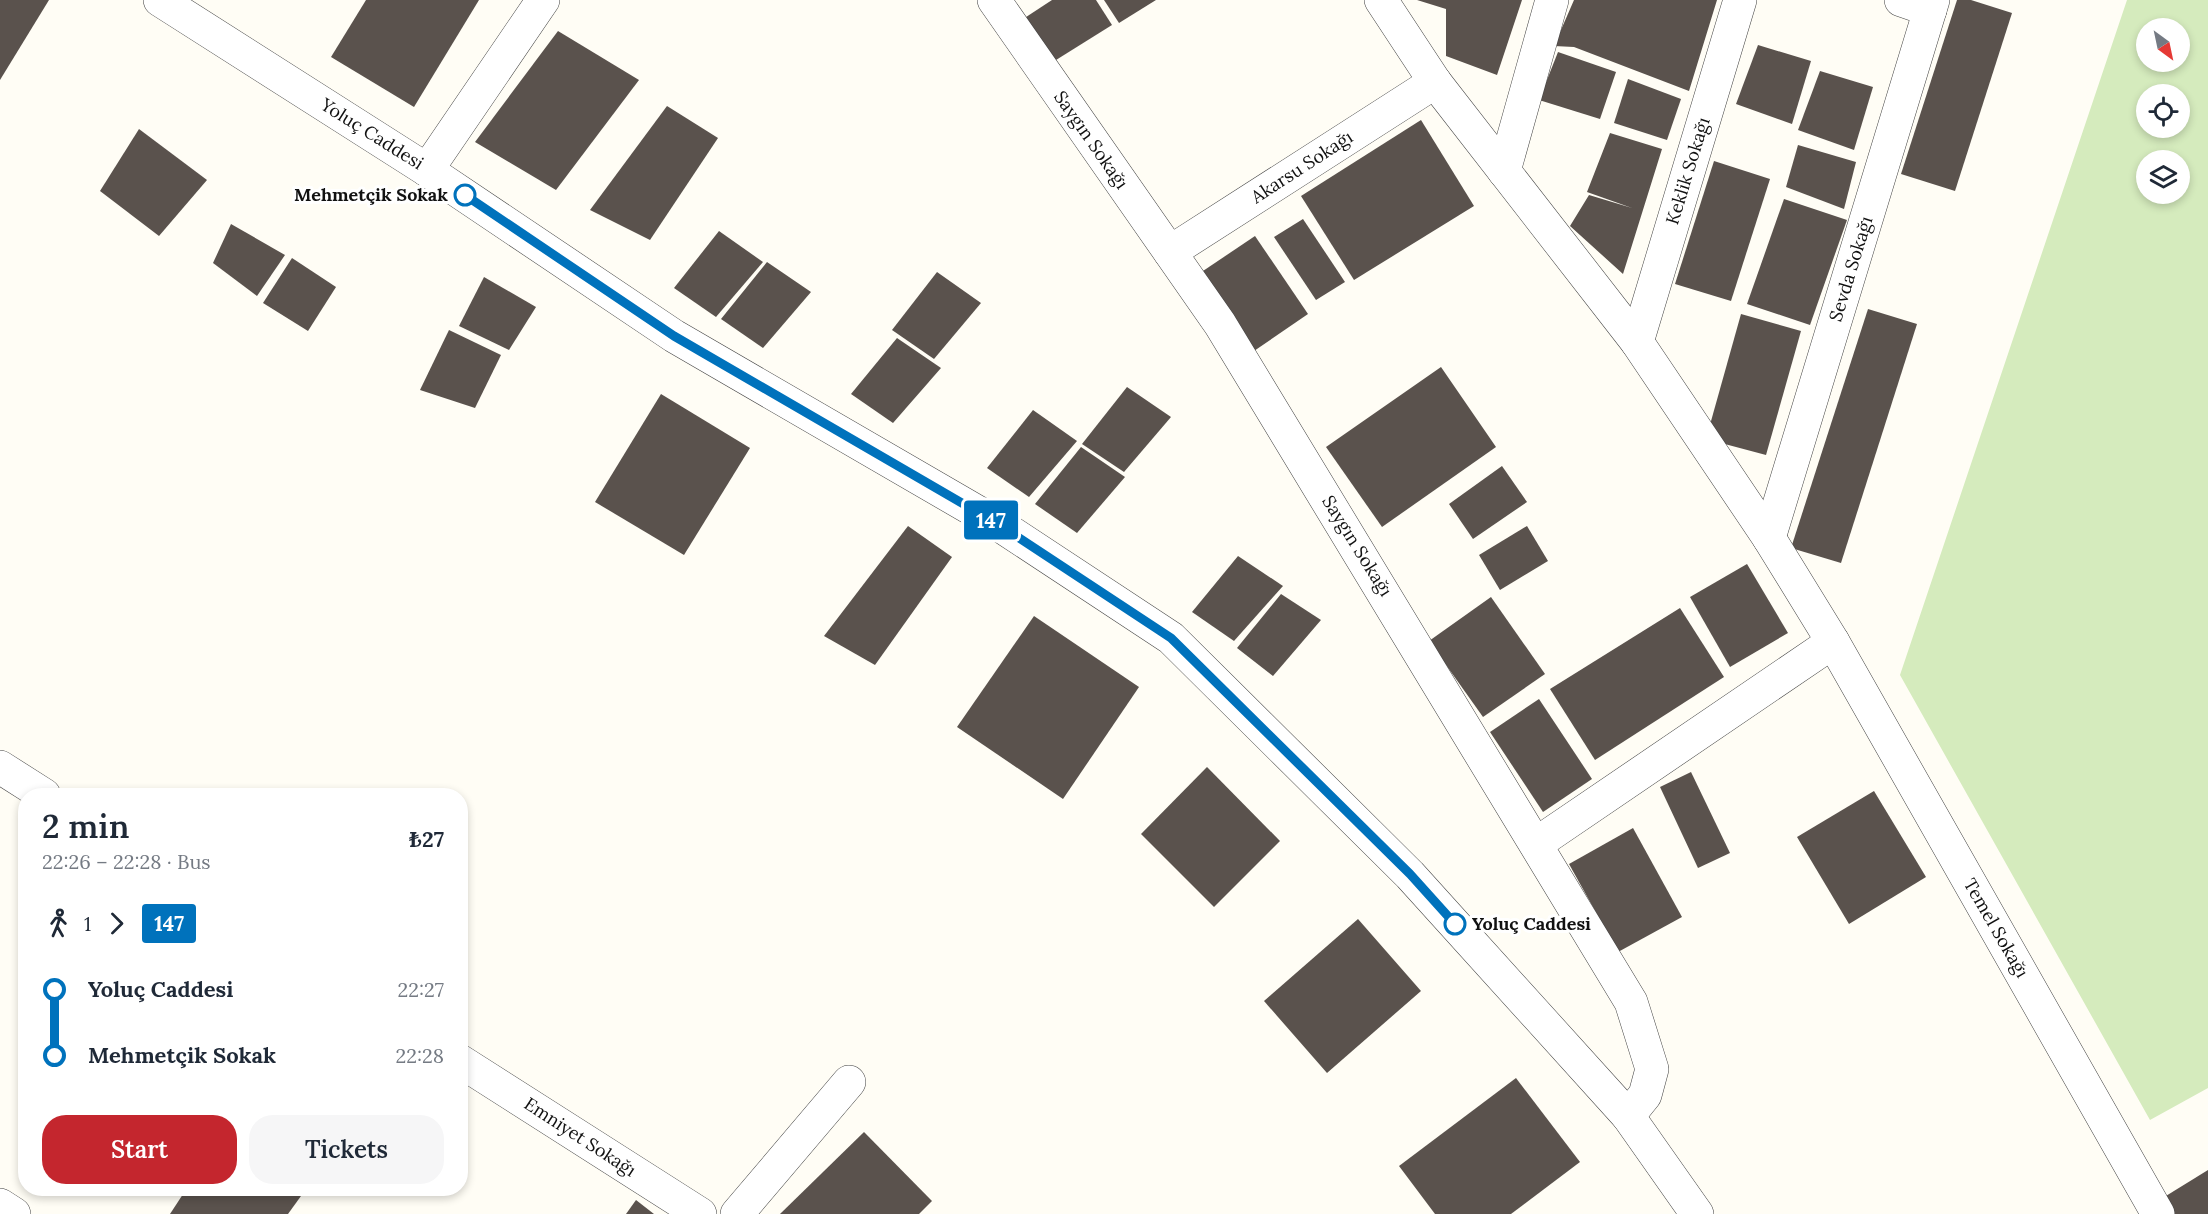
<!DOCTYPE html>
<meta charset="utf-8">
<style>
body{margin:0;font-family:Lora,serif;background:#f6f6f7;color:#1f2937;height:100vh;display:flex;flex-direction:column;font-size:22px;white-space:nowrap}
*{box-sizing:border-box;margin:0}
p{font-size:20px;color:#747a83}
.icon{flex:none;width:33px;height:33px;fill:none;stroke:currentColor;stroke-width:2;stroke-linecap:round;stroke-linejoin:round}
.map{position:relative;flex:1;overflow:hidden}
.details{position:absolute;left:18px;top:788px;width:450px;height:408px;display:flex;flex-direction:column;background:#fff;border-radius:24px;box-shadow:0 3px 9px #0003}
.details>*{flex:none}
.badge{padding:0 12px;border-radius:4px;font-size:21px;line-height:39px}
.needle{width:39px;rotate:147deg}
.controls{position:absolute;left:2136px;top:18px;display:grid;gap:12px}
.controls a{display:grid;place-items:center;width:54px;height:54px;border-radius:50%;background:#fff;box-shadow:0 3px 9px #0003;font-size:30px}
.map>.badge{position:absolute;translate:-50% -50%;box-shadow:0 0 0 3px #fff}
.legs{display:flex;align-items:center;gap:9px;height:66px;padding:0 24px;font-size:20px}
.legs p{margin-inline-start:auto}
.headline{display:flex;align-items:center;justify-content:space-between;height:102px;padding:0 24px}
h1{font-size:33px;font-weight:600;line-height:45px}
.button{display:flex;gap:12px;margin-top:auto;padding:12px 24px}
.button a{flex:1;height:69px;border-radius:24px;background:#c4262e;color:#fff;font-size:24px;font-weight:600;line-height:69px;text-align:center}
.button a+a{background:#f6f6f7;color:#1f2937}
ul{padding:0 24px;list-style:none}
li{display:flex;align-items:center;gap:21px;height:66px;font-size:22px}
li i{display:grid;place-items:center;width:9px;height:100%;margin:0 8px;background:currentColor}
li i::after{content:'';width:15px;height:15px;margin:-8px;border:4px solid;border-radius:50%;background:#fff}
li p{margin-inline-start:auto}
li:first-child i{background:linear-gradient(#0000 50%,currentColor 0)}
li:last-child i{background:linear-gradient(currentColor 50%,#0000 0)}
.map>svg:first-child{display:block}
.green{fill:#d5ebbd;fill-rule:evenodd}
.building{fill:#5a524d}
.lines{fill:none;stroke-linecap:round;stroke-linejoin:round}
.minor-casing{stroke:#444;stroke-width:34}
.tertiary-casing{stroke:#444;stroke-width:34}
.minor{stroke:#fff;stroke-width:33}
.tertiary{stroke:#fff;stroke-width:33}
.line-1-casing{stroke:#fff;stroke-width:14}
.line-1{stroke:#0072bc;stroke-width:9}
.stop-1-dot{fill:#fff;stroke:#0072bc;stroke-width:3}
.labels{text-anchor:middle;stroke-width:6;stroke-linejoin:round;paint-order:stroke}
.street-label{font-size:18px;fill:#111;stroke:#fff}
.stop-label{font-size:18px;font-weight:bold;fill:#111;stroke:#fff;text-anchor:end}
</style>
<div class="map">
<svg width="2208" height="1214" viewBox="0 0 2208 1214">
<rect width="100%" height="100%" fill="#fffdf5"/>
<path class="green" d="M 2127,0 L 2208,0 L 2208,1088 L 2150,1120 L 1900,675 ZM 2146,28 L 2180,28 L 2180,62 L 2146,62 ZM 2146,94 L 2180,94 L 2180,128 L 2146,128 ZM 2146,160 L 2180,160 L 2180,194 L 2146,194 Z"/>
<g class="building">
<path d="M 0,0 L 49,0 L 0,80 Z"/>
<path d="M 366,0 L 479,0 L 414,107 L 331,57 Z"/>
<path d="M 1052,0 L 1096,0 L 1112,25 L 1048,65 L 1020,21 Z"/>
<path d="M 1104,0 L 1156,0 L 1119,23 Z"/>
<path d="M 1417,0 L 1522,0 L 1497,75 L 1446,56 L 1446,9 Z"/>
<path d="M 1574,0 L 1717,0 L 1689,91 L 1574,47 L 1554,46 Z"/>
<path d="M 1957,0 L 1971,0 L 2012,13 L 1955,191 L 1901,174 Z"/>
<path d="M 558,31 L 639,80 L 556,190 L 475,142 Z"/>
<path d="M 1758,45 L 1811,61 L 1792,124 L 1736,104 Z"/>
<path d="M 1558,52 L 1616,72 L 1600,119 L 1539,100 Z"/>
<path d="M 1820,71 L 1873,87 L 1854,150 L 1798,130 Z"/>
<path d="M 1628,79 L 1681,99 L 1667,140 L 1614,123 Z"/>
<path d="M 667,106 L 718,138 L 650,240 L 590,210 Z"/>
<path d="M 1421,120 L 1474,206 L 1354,280 L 1301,196 Z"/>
<path d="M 139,129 L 207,180 L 159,236 L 100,191 Z"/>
<path d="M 1610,133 L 1662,149 L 1623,274 L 1570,226 L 1589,195 L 1632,208 L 1587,192 Z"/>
<path d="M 1798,145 L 1856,162 L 1844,209 L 1786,187 Z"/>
<path d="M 1714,161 L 1770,179 L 1731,301 L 1675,284 Z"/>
<path d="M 1784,199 L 1847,220 L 1810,325 L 1747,304 Z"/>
<path d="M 1303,219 L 1345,282 L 1316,300 L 1274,237 Z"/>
<path d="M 231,224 L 285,255 L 257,296 L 213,263 Z"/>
<path d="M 719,231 L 763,262 L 716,317 L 674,288 Z"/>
<path d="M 1255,236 L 1308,314 L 1254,351 L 1200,273 Z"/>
<path d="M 292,258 L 336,287 L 308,331 L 263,303 Z"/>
<path d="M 767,262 L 811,292 L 763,348 L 721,319 Z"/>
<path d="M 937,272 L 981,303 L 934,359 L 892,330 Z"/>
<path d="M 484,277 L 536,307 L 509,350 L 459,326 Z"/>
<path d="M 1868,309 L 1917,324 L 1841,563 L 1791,548 Z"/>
<path d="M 1741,314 L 1801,331 L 1766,455 L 1706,439 Z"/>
<path d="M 449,330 L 501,355 L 475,408 L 420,390 Z"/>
<path d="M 897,338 L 941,368 L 893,423 L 851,394 Z"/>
<path d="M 1441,367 L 1496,447 L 1382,527 L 1326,447 Z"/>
<path d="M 1127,387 L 1171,417 L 1124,472 L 1082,444 Z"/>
<path d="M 661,394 L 750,448 L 684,555 L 595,502 Z"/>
<path d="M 1033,410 L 1077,441 L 1029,497 L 987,468 Z"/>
<path d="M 1081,447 L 1125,477 L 1077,533 L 1035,504 Z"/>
<path d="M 1502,466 L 1527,502 L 1473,539 L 1449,504 Z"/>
<path d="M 908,526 L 952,557 L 875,665 L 824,636 Z"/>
<path d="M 1527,526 L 1548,561 L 1500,590 L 1479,555 Z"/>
<path d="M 1238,556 L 1283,586 L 1234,641 L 1192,612 Z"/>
<path d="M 1747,564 L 1788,633 L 1730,667 L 1690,597 Z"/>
<path d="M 1281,594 L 1321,620 L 1273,676 L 1237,648 Z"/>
<path d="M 1491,597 L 1545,674 L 1483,717 L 1429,641 Z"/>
<path d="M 1680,608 L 1724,677 L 1595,760 L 1550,689 Z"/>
<path d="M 1034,616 L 1139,687 L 1063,799 L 957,727 Z"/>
<path d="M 1539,699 L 1592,779 L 1543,812 L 1490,732 Z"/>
<path d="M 1207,767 L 1280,841 L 1214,907 L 1141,834 Z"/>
<path d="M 1691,772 L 1730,853 L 1698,868 L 1660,787 Z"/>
<path d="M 1874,791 L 1926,877 L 1849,924 L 1797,837 Z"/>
<path d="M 1633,828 L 1682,917 L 1618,952 L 1569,864 Z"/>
<path d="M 1358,919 L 1421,991 L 1327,1073 L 1264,1001 Z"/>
<path d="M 1516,1078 L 1580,1162 L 1511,1214 L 1435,1214 L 1399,1166 Z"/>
<path d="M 864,1132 L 932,1201 L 919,1214 L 780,1214 Z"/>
<path d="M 2208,1170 L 2208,1214 L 2170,1214 L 2161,1199 Z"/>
<path d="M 187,1188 L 289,1188 L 301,1196 L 288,1214 L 170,1214 Z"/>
<path d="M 636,1200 L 654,1214 L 626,1214 Z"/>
</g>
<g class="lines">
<g class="minor-casing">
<g id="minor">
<path d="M 994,0 L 1220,324 L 1631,1002 L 1652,1069 L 1645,1095 L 1628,1116"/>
<path d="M 1381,0 L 1435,82 L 1637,342 L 1769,538 L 1833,642 L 1536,844"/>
<path d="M 1901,0 L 1930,10"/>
<path d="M 427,170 L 543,0"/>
<path d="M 1504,171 L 1552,0"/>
<path d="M 1170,252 L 1435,82"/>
<path d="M 1637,342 L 1740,0"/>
<path d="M 1769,538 L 1933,0"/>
<path d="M 1833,642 L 2158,1214"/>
<path d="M 0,767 L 44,795"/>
<path d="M 460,1061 L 700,1214"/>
<path d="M 0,1205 L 14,1214"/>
<path d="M 737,1214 L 849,1082"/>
</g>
</g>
<g class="tertiary-casing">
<path id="tertiary" d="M 160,0 L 427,170 L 674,336 L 998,524 L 1171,638 L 1410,875 L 1628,1116 L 1697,1214"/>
</g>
<use href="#minor" class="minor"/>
<use href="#tertiary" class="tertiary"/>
</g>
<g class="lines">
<g class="line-1-casing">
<path id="line-1" d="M 465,195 L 674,336 L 998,524 L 1171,638 L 1410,874 L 1455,924"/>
</g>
<use href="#line-1" class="line-1"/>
</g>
<g class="stop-1-dot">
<circle cx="465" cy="195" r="10"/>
<circle cx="1455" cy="924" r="10"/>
</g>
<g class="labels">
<g class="street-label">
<text transform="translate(372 134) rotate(32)" y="6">Yoluç Caddesi</text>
<text transform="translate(1091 140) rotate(55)" y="6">Saygın Sokağı</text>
<text transform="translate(1302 167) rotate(-33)" y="6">Akarsu Sokağı</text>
<text transform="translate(1688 171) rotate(-73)" y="6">Keklik Sokağı</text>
<text transform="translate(1851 269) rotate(-73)" y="6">Sevda Sokağı</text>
<text transform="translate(1357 546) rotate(58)" y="6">Saygın Sokağı</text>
<text transform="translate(1996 928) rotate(60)" y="6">Temel Sokağı</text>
<text transform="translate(580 1137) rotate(33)" y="6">Emniyet Sokağı</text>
</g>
<g class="stop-label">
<text x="448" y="201">Mehmetçik Sokak</text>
<text x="1472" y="930" text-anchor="start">Yoluç Caddesi</text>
</g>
</g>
</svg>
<div class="controls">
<a><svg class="needle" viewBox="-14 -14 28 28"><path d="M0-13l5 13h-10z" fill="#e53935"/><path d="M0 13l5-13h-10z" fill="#747a83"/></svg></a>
<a><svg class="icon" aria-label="locate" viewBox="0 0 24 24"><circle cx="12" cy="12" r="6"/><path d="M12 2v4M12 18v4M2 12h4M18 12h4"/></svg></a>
<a><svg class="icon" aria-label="layers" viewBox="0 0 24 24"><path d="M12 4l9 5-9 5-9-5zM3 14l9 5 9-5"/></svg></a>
</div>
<b class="badge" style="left:991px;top:520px;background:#0072bc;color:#fff">147</b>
<section class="details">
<div class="headline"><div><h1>2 min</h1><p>22:26 – 22:28 · Bus</p></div><b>₺27</b></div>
<div class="legs"><svg class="icon" aria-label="walk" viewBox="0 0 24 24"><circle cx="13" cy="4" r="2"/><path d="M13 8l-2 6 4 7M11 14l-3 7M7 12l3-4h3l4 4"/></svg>1<svg class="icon" aria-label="forward" viewBox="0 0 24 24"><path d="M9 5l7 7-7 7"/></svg><b class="badge" style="background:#0072bc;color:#fff">147</b></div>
<ul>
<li><i style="color:#0072bc"></i><b>Yoluç Caddesi</b><p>22:27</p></li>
<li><i style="color:#0072bc"></i><b>Mehmetçik Sokak</b><p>22:28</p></li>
</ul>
<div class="button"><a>Start</a><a>Tickets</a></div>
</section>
</div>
